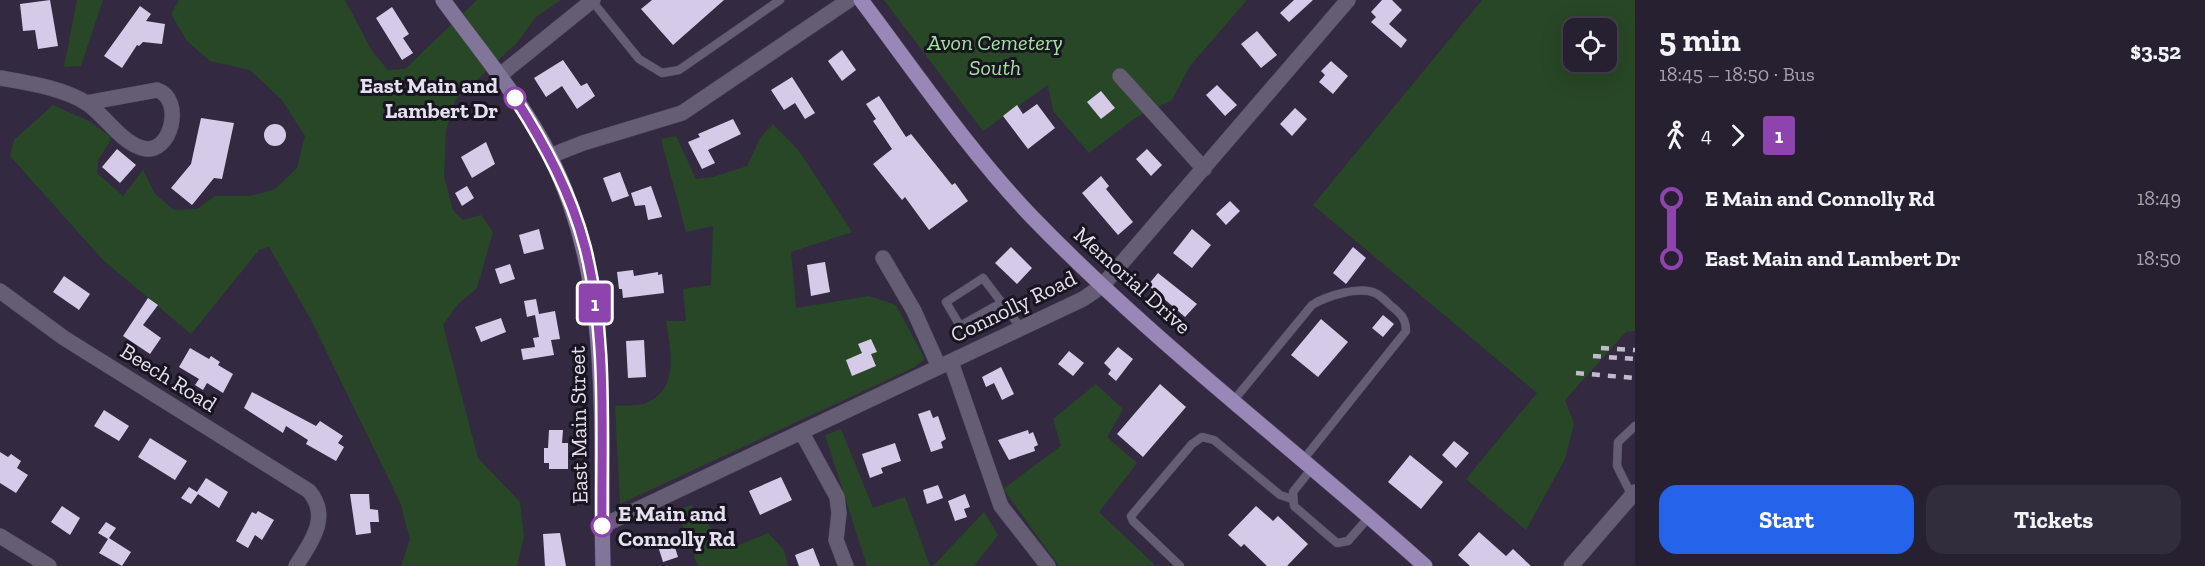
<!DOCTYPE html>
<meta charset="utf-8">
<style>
body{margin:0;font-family:"Zilla Slab",serif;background:#322d3d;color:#f1f3f6;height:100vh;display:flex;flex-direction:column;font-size:22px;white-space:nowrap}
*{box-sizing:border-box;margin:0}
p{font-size:20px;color:#a4a3ab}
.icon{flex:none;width:33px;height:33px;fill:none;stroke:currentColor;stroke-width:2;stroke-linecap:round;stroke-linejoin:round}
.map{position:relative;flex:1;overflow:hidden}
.panel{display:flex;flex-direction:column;background:#262031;width:570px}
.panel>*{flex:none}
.badge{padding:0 12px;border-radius:4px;font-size:21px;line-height:39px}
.buttons{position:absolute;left:1563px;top:18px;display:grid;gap:12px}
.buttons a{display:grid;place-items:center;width:54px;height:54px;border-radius:12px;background:#262031;box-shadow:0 6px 24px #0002,0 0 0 2px #423e4d;font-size:30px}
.map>.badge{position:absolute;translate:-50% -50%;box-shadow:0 0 0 3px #fff}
.legs{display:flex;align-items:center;gap:9px;height:66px;padding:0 24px;font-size:20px}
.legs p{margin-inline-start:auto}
.headline{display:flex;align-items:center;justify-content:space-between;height:102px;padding:0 24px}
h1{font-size:33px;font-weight:800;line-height:45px}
.cta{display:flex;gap:12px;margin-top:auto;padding:12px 24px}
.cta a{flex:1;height:69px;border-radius:18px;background:#2563eb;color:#fff;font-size:24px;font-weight:800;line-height:69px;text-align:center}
.cta a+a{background:#322d3d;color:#f1f3f6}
ul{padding:0 24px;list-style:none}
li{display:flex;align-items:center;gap:21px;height:60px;font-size:22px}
li i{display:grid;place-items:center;width:9px;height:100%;margin:0 8px;background:currentColor}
li i::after{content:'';width:15px;height:15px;margin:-8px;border:4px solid;border-radius:50%;background:#262031}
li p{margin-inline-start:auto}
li:first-child i{background:linear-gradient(#0000 50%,currentColor 0)}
li:last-child i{background:linear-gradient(currentColor 50%,#0000 0)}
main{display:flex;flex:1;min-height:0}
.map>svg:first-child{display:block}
.green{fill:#284726;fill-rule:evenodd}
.building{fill:#d5cbe9}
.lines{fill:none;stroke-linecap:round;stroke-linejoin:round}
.lane-casing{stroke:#4f475d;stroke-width:9}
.street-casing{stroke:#4f475d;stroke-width:16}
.secondary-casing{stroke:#4f475d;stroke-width:16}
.primary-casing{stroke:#4f475d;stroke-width:16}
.lane{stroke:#645d73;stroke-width:8}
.street{stroke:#645d73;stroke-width:15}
.secondary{stroke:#82759a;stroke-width:15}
.primary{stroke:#9988b7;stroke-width:15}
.rail{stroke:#c1bbcb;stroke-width:4.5;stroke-dasharray:8 8;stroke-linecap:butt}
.line-1-casing{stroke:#fff;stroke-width:14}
.line-1{stroke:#8e44ad;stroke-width:9}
.stop-1-dot{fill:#fff;stroke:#8e44ad;stroke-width:3}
.labels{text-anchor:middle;stroke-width:6;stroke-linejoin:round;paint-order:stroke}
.park-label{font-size:22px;font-style:italic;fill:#a3e29e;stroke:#191520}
.stop-label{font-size:22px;font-weight:bold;fill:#e5e0ef;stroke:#191520;text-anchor:end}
.street-label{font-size:22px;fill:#e5e0ef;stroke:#191520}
</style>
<main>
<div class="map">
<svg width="1635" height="566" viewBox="0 0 1635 566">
<rect width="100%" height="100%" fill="#332a41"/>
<g class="green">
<path d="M 77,0 L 103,0 L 81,66 L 64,67 Z"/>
<path d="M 179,0 L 345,0 L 372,51 L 388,70 L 405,69 L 477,0 L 561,0 L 536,17 L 516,44 L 455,100 L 446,131 L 444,176 L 453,210 L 463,220 L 481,215 L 493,232 L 477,288 L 457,305 L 443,325 L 478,458 L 520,502 L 524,537 L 517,566 L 401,566 L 410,539 L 400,502 L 310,318 L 269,247 L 259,250 L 191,334 L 103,260 L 10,156 L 14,140 L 53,105 L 91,122 L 112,138 L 98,160 L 97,173 L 123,196 L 143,170 L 155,194 L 174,210 L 197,209 L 215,196 L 250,196 L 275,189 L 297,168 L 305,136 L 282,100 L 250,70 L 210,61 L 187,41 L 171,14 Z"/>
<path d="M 884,0 L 1247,0 L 1190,66 L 1172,100 L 1135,118 L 1089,153 L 1053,111 L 1048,85 L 983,131 Z"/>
<path d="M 1482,0 L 1635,0 L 1635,331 L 1626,332 L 1565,400 L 1574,424 L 1565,459 L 1526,530 L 1466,479 L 1537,393 L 1313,205 ZM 1574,28 L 1606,28 L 1606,62 L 1574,62 Z"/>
<path d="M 773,124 L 799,151 L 852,232 L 791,252 L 796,308 L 869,296 L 896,305 L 925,359 L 913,368 L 620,504 L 615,406 C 624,405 636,406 644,404 C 680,391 671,350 666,321 L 686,321 L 683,289 L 711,285 L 713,226 L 686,232 L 661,139 L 676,136 L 696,179 L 713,177 L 747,166 L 760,138 Z"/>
<path d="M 1096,384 L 1123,409 L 1107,437 L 1137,463 L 1099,512 L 1156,566 L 1059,566 L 1003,489 L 1061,446 L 1053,419 Z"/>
<path d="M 841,429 L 873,508 L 905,497 L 930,566 L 867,566 L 825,435 Z"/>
<path d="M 691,505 L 729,549 L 768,533 L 784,550 L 788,566 L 698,566 L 677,511 Z"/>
<path d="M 984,512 L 998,535 L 974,566 L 933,566 Z"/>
</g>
<g class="building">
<path d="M 50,0 L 58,46 L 38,49 L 35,30 L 23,31 L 20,4 Z"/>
<path d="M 652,0 L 724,0 L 673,45 L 641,9 Z"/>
<path d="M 1294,0 L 1313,0 L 1289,22 L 1280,13 Z"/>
<path d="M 1382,0 L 1392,0 L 1402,10 L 1389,24 L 1407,40 L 1401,48 L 1371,22 L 1376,17 L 1371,12 Z"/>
<path d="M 140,6 L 151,14 L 146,21 L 165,24 L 162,44 L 143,42 L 139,46 L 137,45 L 122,68 L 104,56 Z"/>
<path d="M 392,7 L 409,34 L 403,38 L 413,53 L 402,60 L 376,18 Z"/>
<path d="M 1257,31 L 1277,55 L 1261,68 L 1241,44 Z"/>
<path d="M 842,50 L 856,70 L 842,81 L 828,61 Z"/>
<path d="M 563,60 L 581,86 L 587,83 L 595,96 L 577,109 L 562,86 L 546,97 L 534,78 Z"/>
<path d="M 1331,61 L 1348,76 L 1333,94 L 1319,82 L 1325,75 L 1321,71 Z"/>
<path d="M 792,77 L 815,113 L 805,119 L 795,103 L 784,110 L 771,90 Z"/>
<path d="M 1217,85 L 1237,105 L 1225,116 L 1206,95 Z"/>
<path d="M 1101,91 L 1115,108 L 1101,119 L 1087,102 Z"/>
<path d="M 879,96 L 906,137 L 911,134 L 952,185 L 955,183 L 968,201 L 929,230 L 905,197 L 902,200 L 873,164 L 892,149 L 873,121 L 876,119 L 866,104 Z"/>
<path d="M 1037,104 L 1055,128 L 1028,149 L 1003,116 L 1017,105 L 1023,114 Z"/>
<path d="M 1295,108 L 1307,119 L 1292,136 L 1280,124 Z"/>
<path d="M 201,118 L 234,123 L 222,179 L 214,178 L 192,205 L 171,188 L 191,164 Z"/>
<path d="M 733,119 L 741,134 L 708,150 L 715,163 L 702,169 L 688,142 L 700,137 L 698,134 Z"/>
<circle cx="275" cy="135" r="11"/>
<path d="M 486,142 L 495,164 L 472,178 L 461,157 Z"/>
<path d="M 117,149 L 136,165 L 120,183 L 102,167 Z"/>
<path d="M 1147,149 L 1162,165 L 1151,176 L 1136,159 Z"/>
<path d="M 620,172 L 629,196 L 612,202 L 603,178 Z"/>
<path d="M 1101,176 L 1109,186 L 1106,189 L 1133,222 L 1118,235 L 1082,193 Z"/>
<path d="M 467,186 L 474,198 L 462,206 L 455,193 Z"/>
<path d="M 651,186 L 662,217 L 648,220 L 645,205 L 635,206 L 631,193 Z"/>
<path d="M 1230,201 L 1240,211 L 1226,225 L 1216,214 Z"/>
<path d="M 539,229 L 544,249 L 524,254 L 519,235 Z"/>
<path d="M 1192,229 L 1211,245 L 1192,268 L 1173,253 Z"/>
<path d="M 1011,247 L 1032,268 L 1017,284 L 995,263 Z"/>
<path d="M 1353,247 L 1366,258 L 1346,284 L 1333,273 Z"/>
<path d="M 825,262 L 830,292 L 811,296 L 807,265 Z"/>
<path d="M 510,264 L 515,279 L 500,284 L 495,269 Z"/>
<path d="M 633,270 L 634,276 L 658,272 L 658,275 L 662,274 L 664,293 L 623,298 L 622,289 L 619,289 L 617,272 Z"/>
<path d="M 1158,273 L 1197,304 L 1185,317 L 1148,285 Z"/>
<path d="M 64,276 L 90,294 L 79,310 L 53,292 Z"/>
<path d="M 148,298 L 158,305 L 143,325 L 161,338 L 150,354 L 123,336 Z"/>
<path d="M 536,299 L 539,314 L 555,311 L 560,339 L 551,340 L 554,355 L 523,360 L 521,349 L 535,347 L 533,338 L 539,337 L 535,315 L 527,317 L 524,301 Z"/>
<path d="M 1383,315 L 1394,324 L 1383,337 L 1372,328 Z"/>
<path d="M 501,318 L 506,332 L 481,342 L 475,327 Z"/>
<path d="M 1321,319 L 1348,342 L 1318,377 L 1291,355 Z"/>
<path d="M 871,339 L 877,352 L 871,354 L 876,366 L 852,376 L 846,360 L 862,353 L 858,344 Z"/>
<path d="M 644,340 L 646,377 L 628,378 L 626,341 Z"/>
<path d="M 1118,347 L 1133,359 L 1116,381 L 1108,374 L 1111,370 L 1104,363 Z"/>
<path d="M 190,348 L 209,359 L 211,356 L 220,362 L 218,365 L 233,374 L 223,393 L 207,383 L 203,390 L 195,385 L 199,379 L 179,367 Z"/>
<path d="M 1069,351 L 1084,363 L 1073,376 L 1058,364 Z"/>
<path d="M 1001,367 L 1014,394 L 1002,400 L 994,383 L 986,387 L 982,377 Z"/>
<path d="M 1160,384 L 1186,407 L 1143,457 L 1117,434 Z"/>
<path d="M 252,392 L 316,426 L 320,421 L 343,436 L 338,443 L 344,447 L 336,461 L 306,444 L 308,440 L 286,426 L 283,433 L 244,408 Z"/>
<path d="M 104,410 L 129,426 L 119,441 L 94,426 Z"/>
<path d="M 930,410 L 933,418 L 938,416 L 946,439 L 941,442 L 943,448 L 931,452 L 918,414 Z"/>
<path d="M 549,430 L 563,430 L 562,443 L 568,443 L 568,469 L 549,469 L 549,463 L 544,463 L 544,448 L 548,448 Z"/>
<path d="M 1028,430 L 1029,434 L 1033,432 L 1038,445 L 1034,447 L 1035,451 L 1009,460 L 998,440 Z"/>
<path d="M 150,438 L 187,461 L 175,480 L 138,457 Z"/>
<path d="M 1454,441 L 1469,453 L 1456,468 L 1442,455 Z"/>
<path d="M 895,443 L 901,461 L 881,468 L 883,473 L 870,478 L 862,454 Z"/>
<path d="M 0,452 L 8,457 L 11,454 L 21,461 L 17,468 L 28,475 L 16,493 L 0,483 Z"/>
<path d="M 1410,455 L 1443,482 L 1421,509 L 1388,482 Z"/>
<path d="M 781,477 L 792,500 L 760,515 L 749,491 Z"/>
<path d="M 206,478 L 228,492 L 219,508 L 198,494 L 191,504 L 181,498 L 189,487 L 197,492 Z"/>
<path d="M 938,485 L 943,498 L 927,504 L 923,490 Z"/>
<path d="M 350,494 L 369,494 L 370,509 L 378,510 L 379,522 L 370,522 L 371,533 L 356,535 Z"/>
<path d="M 965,494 L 970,507 L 964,509 L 967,517 L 955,521 L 948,501 Z"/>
<path d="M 62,506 L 80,518 L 70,535 L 51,522 Z"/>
<path d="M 1256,506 L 1273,521 L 1278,516 L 1308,544 L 1287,566 L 1267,566 L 1244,544 L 1241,547 L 1228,535 Z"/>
<path d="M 258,511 L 274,520 L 262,540 L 255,535 L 248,548 L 236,541 L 252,512 L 256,514 Z"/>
<path d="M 106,522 L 116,528 L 109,538 L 131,552 L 122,566 L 99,553 L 108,539 L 98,533 Z"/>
<path d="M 1479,532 L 1506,556 L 1513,549 L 1531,566 L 1470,566 L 1458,555 Z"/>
<path d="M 560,533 L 566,566 L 545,566 L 543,534 Z"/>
<path d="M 673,541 L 678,557 L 663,562 L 658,546 Z"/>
<path d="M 813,548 L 820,566 L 799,566 L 795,555 Z"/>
</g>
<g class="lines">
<g class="lane-casing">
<g id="lane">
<path d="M 592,1 L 639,59 L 662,73 L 679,70 L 780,0"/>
<path d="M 1001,303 L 960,326 L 946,302 L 983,278 L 1021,328"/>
<path d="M 1234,400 L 1312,305 C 1326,296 1359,286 1375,293 C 1380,295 1386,301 1390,305 C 1400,313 1406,318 1406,331 L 1303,460"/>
<path d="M 1312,468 L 1293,492 L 1294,506 L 1331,538 L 1337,543 L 1348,541 L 1369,517"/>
<path d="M 1632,496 L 1617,466 L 1618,442 L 1635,426"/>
<path d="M 1180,566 L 1133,521 L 1131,516 L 1192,444 L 1202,437 L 1214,440 L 1280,495 L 1292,499"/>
</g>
</g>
<g class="street-casing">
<g id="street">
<path d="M 499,76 L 593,0"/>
<path d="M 1120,76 L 1204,169"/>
<path d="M 0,78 C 28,83 64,88 88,104 C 105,116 121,142 142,148 C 171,157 185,99 157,90 L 86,103"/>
<path d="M 550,156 L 583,143 L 682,113 L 849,0"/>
<path d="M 883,258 L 914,311 L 939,367"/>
<path d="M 0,291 L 64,338 L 309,491 C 331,517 311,542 296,566"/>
<path d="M 951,362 L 1001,506 L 1048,566"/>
<path d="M 802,433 L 837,497 L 839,513 L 836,540 L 846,566"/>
<path d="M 602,526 L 1083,299 L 1102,286 L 1348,0"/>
<path d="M 0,536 L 49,566"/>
<path d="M 1571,566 L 1635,492"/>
</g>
</g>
<g class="secondary-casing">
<path id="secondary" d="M 443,0 C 480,51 523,101 551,158 C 614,286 599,428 603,566"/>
</g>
<g class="primary-casing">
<path id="primary" d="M 861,0 C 916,73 969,151 1032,217 C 1154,343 1295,449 1425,566"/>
</g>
<use href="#lane" class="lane"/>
<use href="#street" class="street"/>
<use href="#secondary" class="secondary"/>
<use href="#primary" class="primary"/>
<g class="rail">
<path d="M 1601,348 L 1635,350"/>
<path d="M 1593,356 L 1635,359"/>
<path d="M 1576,373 L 1635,378"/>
</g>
</g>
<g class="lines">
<g class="line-1-casing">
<path id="line-1" d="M 515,98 C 545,145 571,193 585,247 C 608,337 601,434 602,526"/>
</g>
<use href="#line-1" class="line-1"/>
</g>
<g class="stop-1-dot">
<circle cx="515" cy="98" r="10"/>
<circle cx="602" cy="526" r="10"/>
</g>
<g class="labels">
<g class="park-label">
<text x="995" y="50">Avon Cemetery<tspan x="995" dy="25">South</tspan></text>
</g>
<g class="stop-label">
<text x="498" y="93">East Main and<tspan x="498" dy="25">Lambert Dr</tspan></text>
<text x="618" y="521" text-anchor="start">E Main and<tspan x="618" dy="25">Connolly Rd</tspan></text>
</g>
<g class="street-label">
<text transform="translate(1133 280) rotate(42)" y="8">Memorial Drive</text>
<text transform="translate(1013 306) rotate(-26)" y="8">Connolly Road</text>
<text transform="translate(169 377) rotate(32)" y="8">Beech Road</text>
<text transform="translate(578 425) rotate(-91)" y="8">East Main Street</text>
</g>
</g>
</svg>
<div class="buttons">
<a><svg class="icon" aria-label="locate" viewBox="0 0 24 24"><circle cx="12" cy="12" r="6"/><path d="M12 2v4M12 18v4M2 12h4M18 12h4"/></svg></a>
</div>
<b class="badge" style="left:595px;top:303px;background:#8e44ad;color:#fff">1</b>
</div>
<section class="panel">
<div class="headline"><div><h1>5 min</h1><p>18:45 – 18:50 · Bus</p></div><b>$3.52</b></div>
<div class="legs"><svg class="icon" aria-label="walk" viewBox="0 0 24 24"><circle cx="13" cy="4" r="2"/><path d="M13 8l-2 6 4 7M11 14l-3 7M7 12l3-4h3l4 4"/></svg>4<svg class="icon" aria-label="forward" viewBox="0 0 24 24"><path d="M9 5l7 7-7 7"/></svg><b class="badge" style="background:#8e44ad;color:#fff">1</b></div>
<ul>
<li><i style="color:#8e44ad"></i><b>E Main and Connolly Rd</b><p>18:49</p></li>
<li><i style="color:#8e44ad"></i><b>East Main and Lambert Dr</b><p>18:50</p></li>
</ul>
<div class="cta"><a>Start</a><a>Tickets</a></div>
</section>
</main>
